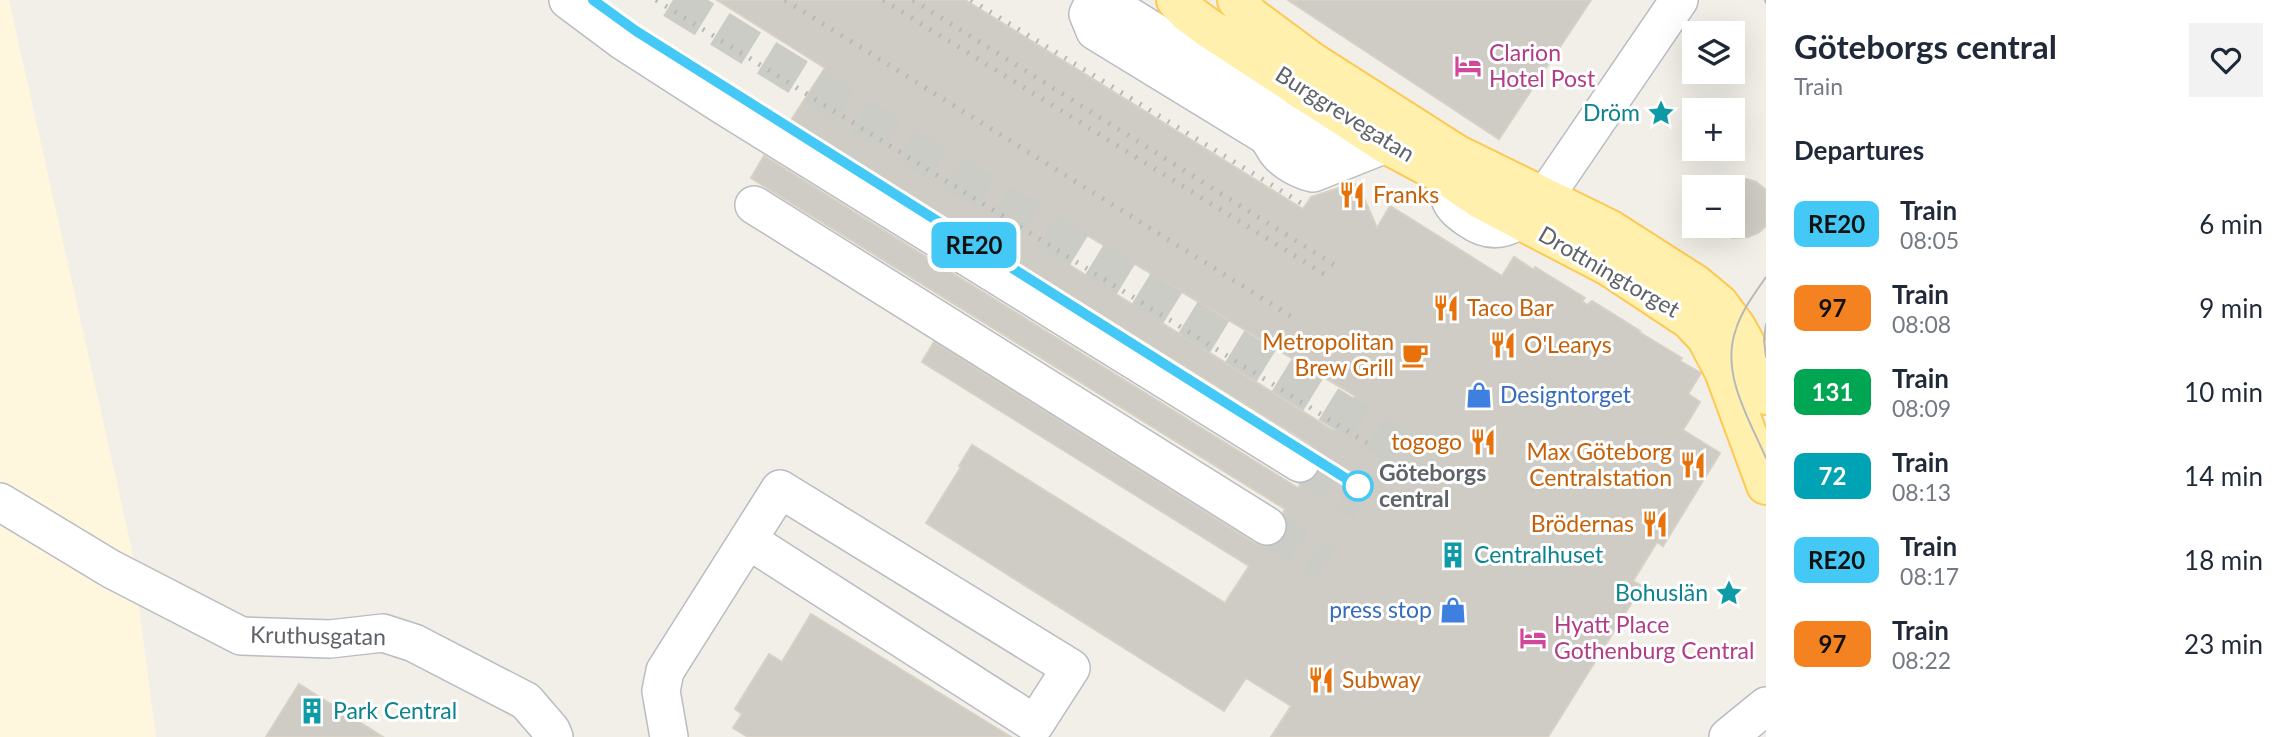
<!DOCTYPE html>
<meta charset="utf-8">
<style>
body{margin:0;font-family:Lato,sans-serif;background:#f2f2f3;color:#1f2937;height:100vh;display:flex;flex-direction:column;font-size:26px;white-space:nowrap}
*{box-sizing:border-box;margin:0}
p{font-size:23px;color:#747a83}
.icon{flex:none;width:38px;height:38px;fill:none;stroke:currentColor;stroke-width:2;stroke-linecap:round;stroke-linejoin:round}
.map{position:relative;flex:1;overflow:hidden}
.details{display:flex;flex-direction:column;background:#fff;width:525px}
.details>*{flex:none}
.badge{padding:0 14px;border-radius:10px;font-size:24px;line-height:46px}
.tools{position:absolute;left:1682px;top:21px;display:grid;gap:14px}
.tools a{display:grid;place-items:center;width:63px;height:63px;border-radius:0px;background:#fff;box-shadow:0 7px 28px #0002;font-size:35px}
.map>.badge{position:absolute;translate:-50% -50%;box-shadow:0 0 0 4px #fff}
h2{padding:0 28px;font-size:26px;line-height:63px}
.round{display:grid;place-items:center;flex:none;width:74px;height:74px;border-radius:0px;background:#f2f2f3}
.head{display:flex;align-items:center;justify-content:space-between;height:119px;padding:0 28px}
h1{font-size:33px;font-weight:700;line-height:52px}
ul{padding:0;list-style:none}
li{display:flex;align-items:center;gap:21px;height:84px;padding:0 28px}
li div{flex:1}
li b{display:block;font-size:26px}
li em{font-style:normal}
li .badge{min-width:77px;font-weight:700;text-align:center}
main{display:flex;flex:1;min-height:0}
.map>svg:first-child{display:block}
.commercial{fill:#fff6de}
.building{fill:#cfcbc5;stroke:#d7d0c4;stroke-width:2;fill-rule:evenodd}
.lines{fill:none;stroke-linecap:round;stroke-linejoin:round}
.minor-tunnel{stroke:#ccccc7;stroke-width:37;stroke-dasharray:37 18;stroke-linecap:butt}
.minor-casing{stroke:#b9bcc1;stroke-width:40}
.major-casing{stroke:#fec953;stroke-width:42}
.minor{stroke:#fff;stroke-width:37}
.major{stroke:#fff0ae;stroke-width:38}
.tram{stroke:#b7b8b9;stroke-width:2}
.rail{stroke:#b7b8b9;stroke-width:5;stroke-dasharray:2 9;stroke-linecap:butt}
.line-casing{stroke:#fff;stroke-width:16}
.line{stroke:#44c8f5;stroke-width:10}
.stop-dot{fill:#fff;stroke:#44c8f5;stroke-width:3.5}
.labels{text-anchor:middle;stroke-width:6;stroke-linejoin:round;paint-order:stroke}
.hotel-label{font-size:23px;fill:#b23c85;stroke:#fff;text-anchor:start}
.culture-label{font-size:23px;fill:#0d838f;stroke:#fff;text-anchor:end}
.street-label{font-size:23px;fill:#5e6368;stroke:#fff}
.food-label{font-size:23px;fill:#c56008;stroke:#fff;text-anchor:start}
.shop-label{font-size:23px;fill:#366cbe;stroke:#fff;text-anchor:start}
.stop-label{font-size:23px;font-weight:bold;fill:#5e6368;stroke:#fff;text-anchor:start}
</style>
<main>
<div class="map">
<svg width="1766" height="737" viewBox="0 0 1766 737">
<rect width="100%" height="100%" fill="#f1efe7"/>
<path class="commercial" d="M 0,0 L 9,0 L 131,546 L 156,737 L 0,737 Z"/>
<g class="building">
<path d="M 717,0 L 965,0 L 1303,209 L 1311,197 L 1354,183 L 1361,191 L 1377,228 L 1390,206 L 1502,276 L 1514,257 L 1534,270 L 1535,267 L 1585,298 L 1582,301 L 1587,305 L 1592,301 L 1640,331 L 1639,332 L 1682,358 L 1680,361 L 1701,373 L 1688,394 L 1700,402 L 1683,430 L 1720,453 L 1663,546 L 1657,542 L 1633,581 L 1642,586 L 1548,737 L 1271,737 L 1291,706 L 1246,678 L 1224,711 L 926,523 L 961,467 L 959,466 L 972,445 L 1225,603 L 1249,566 L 922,362 L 934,342 L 1256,544 L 1267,547 L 1277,544 L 1285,537 L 1288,526 L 1283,513 L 1285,509 L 751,178 L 764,156 L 1298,488 L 1301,484 L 1310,481 L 1317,475 L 1321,463 L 1319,454 L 1311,445 L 790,122 L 825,68 ZM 1075,228 L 1355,396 L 1334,431 L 1057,257 Z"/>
<path d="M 1288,0 L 1591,0 L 1499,139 Z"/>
<path d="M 1732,179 L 1746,179 L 1756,182 L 1766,190 L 1766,226 L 1758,233 L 1748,237 L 1732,238 Z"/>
<path d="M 811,614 L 1011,737 L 748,737 L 733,728 L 742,714 L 735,709 L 769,654 L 782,662 Z"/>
<path d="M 299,684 L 383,737 L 266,737 Z"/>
</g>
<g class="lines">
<g class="minor-tunnel">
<path d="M 673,0 L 1398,447"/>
<path d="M 1300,463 L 1363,503"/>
<path d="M 1267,526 L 1326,563"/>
</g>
<g class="minor-casing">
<g id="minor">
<path d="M 568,0 L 623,41 L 724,106 L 1300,463"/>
<path d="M 1095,0 L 1088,14 L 1095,31 L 1265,135 C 1272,141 1273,147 1278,153 C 1285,162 1302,171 1313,173 L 1386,144"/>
<path d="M 1103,0 L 1224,75 L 1243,88 L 1277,118 L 1345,160"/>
<path d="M 1448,177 C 1449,184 1448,193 1450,199 C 1453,208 1462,214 1469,219 C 1498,240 1523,222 1544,198 L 1679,0"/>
<path d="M 754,205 L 1267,526"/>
<path d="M 0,502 L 111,569 L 241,636 L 330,639 L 383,633 L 414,643 L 526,701 L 551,730 L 554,737"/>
<path d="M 669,737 L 661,691 L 665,671 L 780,489 L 1071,668 L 1035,724 L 748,540"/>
<path d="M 1728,737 L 1766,706"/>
</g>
</g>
<g class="major-casing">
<g id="major">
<path d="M 1176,0 L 1188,13 L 1207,27 L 1386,144 L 1448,177 L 1482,200 L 1610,267 L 1690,320 L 1706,337 L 1724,371 L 1766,485"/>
<path d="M 1237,0 L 1250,16 L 1312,62 L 1456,154 L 1609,229 L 1695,284 L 1719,304 L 1736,327 L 1750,352 L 1766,395"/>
</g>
</g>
<use href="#minor" class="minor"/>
<use href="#major" class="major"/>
<g class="tram">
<path d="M 1765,0 L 1766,3"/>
<path d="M 1766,277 C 1755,293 1742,310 1736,329 C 1720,373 1749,419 1766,458"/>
<path d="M 1766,324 L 1764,340 L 1766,357"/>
</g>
<g class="rail">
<path d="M 593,0 L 636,31 L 1358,486"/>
<path d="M 656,0 L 1367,443"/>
<path d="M 785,0 L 1297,320"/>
<path d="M 883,0 L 1329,277"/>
<path d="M 913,0 L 1336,266"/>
<path d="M 971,0 L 1301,203"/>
</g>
</g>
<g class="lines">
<g class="line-casing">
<path id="line" d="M 593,0 L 636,31 L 1358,486"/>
</g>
<use href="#line" class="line"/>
</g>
<defs>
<g id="hotel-bare" transform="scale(2.1)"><path d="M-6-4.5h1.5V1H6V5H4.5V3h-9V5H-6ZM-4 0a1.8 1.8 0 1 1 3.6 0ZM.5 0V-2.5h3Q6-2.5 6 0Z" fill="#d1479c" stroke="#fff" stroke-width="2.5" paint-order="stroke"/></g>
<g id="sight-bare" transform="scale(2.1)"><path d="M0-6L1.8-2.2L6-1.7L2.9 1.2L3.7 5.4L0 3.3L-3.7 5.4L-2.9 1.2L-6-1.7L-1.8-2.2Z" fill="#0f9aa8" stroke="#fff" stroke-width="2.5" paint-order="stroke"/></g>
<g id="restaurant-bare" transform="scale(2.1)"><path d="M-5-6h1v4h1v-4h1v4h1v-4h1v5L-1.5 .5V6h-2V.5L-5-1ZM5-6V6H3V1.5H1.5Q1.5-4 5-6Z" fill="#e8710a" stroke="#fff" stroke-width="2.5" paint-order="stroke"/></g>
<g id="cafe-bare" transform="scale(2.1)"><path d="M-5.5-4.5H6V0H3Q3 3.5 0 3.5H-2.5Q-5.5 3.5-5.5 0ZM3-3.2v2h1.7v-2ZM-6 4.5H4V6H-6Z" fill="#e8710a" stroke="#fff" stroke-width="2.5" paint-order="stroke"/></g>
<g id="shop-bare" transform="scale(2.1)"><path d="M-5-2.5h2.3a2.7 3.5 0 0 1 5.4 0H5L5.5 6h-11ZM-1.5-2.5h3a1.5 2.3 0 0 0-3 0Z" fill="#3f7fe0" stroke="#fff" stroke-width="2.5" paint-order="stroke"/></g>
<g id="building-bare" transform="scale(2.1)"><path d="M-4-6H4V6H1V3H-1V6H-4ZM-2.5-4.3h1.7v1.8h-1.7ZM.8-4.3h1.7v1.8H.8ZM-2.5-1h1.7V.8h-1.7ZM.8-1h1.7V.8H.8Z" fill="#0f9aa8" stroke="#fff" stroke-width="2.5" paint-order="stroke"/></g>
</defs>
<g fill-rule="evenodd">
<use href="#hotel-bare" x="1468" y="66"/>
<use href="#sight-bare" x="1661" y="113"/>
<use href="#restaurant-bare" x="1352" y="195"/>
<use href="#restaurant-bare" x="1446" y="308"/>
<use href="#restaurant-bare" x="1503" y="345"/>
<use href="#cafe-bare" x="1415" y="355"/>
<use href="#shop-bare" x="1479" y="395"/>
<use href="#restaurant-bare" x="1483" y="442"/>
<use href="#restaurant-bare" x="1693" y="465"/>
<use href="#restaurant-bare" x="1655" y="524"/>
<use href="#building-bare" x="1453" y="555"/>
<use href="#sight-bare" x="1729" y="593"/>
<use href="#shop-bare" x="1453" y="610"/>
<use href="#hotel-bare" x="1533" y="638"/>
<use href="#restaurant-bare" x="1321" y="680"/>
<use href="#building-bare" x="312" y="711"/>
</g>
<circle class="stop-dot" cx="1358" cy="486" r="14"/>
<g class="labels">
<g class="hotel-label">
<text x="1489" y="61">Clarion<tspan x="1489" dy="26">Hotel Post</tspan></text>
<text x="1554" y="633">Hyatt Place<tspan x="1554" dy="26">Gothenburg Central</tspan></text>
</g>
<g class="culture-label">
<text x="1640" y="121">Dröm</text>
<text x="1474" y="563" text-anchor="start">Centralhuset</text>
<text x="1708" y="601">Bohuslän</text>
<text x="333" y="719" text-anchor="start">Park Central</text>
</g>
<g class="street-label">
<text transform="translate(1345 114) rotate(32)" y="8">Burggrevegatan</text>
<text transform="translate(1609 272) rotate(30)" y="8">Drottningtorget</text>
<text transform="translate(318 636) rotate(1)" y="8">Kruthusgatan</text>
</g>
<g class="food-label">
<text x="1373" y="203">Franks</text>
<text x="1467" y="316">Taco Bar</text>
<text x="1394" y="350" text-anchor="end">Metropolitan<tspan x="1394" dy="26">Brew Grill</tspan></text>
<text x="1524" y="353">O'Learys</text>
<text x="1462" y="450" text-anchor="end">togogo</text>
<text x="1672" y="460" text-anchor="end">Max Göteborg<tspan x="1672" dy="26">Centralstation</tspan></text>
<text x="1634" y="532" text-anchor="end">Brödernas</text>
<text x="1342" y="688">Subway</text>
</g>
<g class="shop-label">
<text x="1500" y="403">Designtorget</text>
<text x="1432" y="618" text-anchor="end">press stop</text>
</g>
<g class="stop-label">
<text x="1379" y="481">Göteborgs<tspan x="1379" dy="26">central</tspan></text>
</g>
</g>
</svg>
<div class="tools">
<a><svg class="icon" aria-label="layers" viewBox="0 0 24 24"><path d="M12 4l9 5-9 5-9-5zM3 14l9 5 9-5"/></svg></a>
<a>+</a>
<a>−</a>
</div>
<b class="badge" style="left:974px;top:245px;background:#44c8f5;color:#111">RE20</b>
</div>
<section class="details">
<div class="head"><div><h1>Göteborgs central</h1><p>Train</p></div><a class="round"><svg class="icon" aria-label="heart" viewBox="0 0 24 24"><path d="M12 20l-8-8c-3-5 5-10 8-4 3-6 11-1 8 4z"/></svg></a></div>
<h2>Departures</h2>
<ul>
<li><span class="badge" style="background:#44c8f5;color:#111">RE20</span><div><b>Train</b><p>08:05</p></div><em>6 min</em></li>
<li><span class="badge" style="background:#f58220;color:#111">97</span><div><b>Train</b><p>08:08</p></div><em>9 min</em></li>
<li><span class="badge" style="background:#00a651;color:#fff">131</span><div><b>Train</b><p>08:09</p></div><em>10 min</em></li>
<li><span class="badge" style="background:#00a3b4;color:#fff">72</span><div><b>Train</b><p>08:13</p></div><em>14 min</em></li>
<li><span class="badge" style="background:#44c8f5;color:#111">RE20</span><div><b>Train</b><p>08:17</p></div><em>18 min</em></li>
<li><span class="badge" style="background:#f58220;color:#111">97</span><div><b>Train</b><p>08:22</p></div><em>23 min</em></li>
</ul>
</section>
</main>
